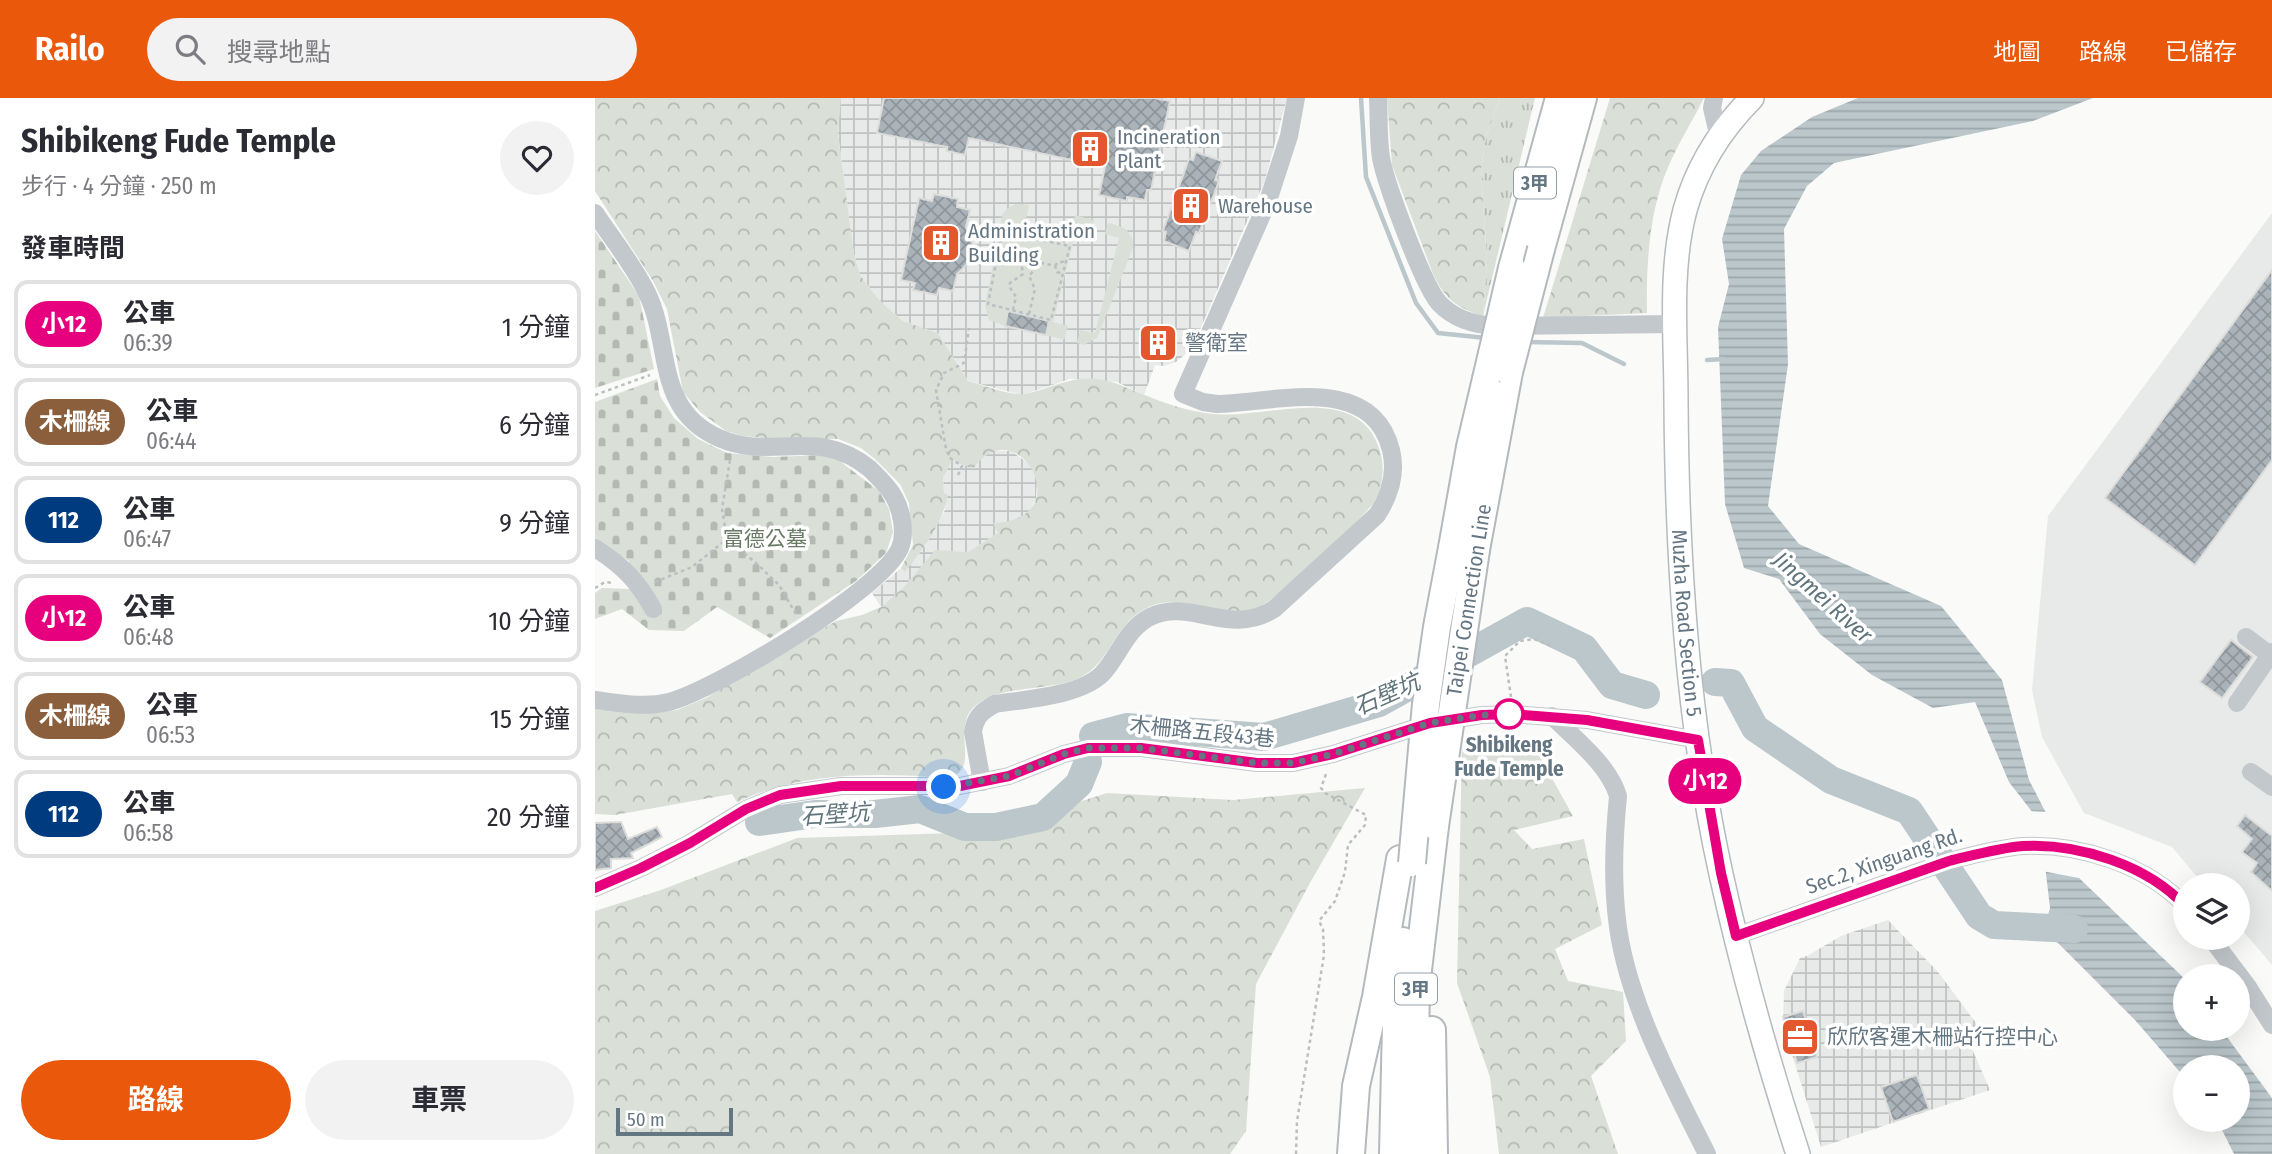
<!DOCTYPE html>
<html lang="zh-TW">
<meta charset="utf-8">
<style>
body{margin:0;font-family:"Fira Sans Condensed","Noto Sans TC",sans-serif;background:#f2f2f3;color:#2b2b33;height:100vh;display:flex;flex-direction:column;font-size:26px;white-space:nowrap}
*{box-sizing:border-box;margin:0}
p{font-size:23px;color:#7c7c81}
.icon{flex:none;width:38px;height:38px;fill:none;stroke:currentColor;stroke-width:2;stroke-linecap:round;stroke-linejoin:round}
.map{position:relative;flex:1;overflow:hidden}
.panel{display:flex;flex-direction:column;background:#fff;width:595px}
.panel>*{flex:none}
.badge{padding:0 14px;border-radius:23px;font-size:24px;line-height:46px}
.controls{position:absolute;left:1578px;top:775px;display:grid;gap:14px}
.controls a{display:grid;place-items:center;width:77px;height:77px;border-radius:50%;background:#fff;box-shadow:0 7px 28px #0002;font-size:35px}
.scale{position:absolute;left:21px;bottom:18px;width:117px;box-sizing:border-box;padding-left:7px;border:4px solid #657683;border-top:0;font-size:19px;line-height:24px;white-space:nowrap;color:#657683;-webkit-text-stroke:5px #fff;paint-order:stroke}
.you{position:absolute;width:35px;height:35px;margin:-18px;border:5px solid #fff;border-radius:50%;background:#1a73e8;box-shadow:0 0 0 10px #1a73e833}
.map>.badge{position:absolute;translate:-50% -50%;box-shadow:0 0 0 4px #fff}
h2{padding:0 21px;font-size:26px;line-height:63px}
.round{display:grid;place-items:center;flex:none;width:74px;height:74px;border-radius:37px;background:#f2f2f3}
.head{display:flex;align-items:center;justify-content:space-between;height:119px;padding:0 21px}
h1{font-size:33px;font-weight:700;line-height:52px}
.action{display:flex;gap:14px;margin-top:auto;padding:14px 21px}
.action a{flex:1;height:80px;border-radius:42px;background:#ea580c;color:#fff;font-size:28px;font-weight:700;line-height:80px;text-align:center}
.action a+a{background:#f2f2f3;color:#2b2b33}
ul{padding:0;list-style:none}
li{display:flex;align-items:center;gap:21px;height:88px;margin:0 14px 10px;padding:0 7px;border:4px solid #e1e1e2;border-radius:14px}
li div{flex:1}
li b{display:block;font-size:26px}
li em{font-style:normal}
li .badge{min-width:77px;font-weight:700;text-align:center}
header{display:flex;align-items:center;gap:42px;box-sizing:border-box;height:98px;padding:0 35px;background:#ea580c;color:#fff}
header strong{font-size:33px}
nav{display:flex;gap:38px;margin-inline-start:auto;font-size:24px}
.search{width:490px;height:63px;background:#f2f2f3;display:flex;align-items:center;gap:18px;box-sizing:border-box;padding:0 24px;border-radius:38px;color:#7c7c81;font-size:26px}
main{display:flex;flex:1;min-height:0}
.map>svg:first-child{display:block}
.built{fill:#e8e9e9}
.industrial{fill:url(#industrial-grid)}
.grass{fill:url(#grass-tufts)}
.forest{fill:url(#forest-crowns)}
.cemetery{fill:url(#cemetery-stones)}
.garden{fill:#dadfd7}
.water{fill:url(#water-rules)}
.pier{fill:#fafaf8}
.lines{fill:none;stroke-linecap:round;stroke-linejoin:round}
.stream{stroke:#bbc7cb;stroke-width:4.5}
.river{stroke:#bbc7cb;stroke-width:28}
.building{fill:url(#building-cross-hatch);stroke:#dcdcda;stroke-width:2}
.major-casing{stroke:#b5babe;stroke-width:26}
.highway-casing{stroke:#b4b9bd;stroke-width:30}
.path{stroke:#bbbfc2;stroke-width:2.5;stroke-dasharray:3.5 3.5;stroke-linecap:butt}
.minor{stroke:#c3c8cc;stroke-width:18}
.major{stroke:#fff;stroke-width:23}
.highway{stroke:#fff;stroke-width:26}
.highway-bridge-casing{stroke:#b4b9bd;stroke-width:30;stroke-linecap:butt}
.highway-bridge{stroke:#fff;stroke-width:26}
.line-casing{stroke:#fff;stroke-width:16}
.line{stroke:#e6007e;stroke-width:10}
.walk{stroke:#657683;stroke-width:7;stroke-dasharray:0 12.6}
.stop-dot{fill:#fff;stroke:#e6007e;stroke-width:3.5}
.labels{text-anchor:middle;stroke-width:7;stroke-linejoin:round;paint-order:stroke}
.shield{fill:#fff;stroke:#939fa8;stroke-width:2}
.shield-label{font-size:19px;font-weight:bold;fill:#657683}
.poi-label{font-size:21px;fill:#657683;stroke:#fff;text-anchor:start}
.park-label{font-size:21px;fill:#687a64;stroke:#fff}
.street-label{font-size:21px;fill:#657683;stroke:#fff}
.stop-label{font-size:21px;font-weight:bold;fill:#657683;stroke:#fff}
.water-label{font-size:23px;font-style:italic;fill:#60757c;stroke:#fff}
</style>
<header>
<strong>Railo</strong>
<div class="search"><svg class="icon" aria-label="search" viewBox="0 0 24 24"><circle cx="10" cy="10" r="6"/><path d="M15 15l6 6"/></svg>搜尋地點</div>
<nav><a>地圖</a><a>路線</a><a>已儲存</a></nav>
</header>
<main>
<section class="panel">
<div class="head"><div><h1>Shibikeng Fude Temple</h1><p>步行 · 4 分鐘 · 250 m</p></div><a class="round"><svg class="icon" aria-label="heart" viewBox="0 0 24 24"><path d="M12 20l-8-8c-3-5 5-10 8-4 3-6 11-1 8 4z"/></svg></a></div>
<h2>發車時間</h2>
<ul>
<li><span class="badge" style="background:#e6007e;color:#fff">小12</span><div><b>公車</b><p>06:39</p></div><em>1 分鐘</em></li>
<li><span class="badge" style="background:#8b5e3c;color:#fff">木柵線</span><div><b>公車</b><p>06:44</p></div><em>6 分鐘</em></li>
<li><span class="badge" style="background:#003b80;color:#fff">112</span><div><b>公車</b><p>06:47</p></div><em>9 分鐘</em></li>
<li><span class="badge" style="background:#e6007e;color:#fff">小12</span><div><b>公車</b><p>06:48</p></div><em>10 分鐘</em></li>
<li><span class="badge" style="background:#8b5e3c;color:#fff">木柵線</span><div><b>公車</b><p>06:53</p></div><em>15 分鐘</em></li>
<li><span class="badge" style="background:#003b80;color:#fff">112</span><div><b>公車</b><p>06:58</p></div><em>20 分鐘</em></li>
</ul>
<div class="action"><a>路線</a><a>車票</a></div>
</section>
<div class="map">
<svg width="1677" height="1056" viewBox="0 0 1677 1056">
<defs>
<pattern id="industrial-grid" width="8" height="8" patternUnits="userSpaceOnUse" patternTransform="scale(1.75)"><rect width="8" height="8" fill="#e8e9e9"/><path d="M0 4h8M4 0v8" fill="none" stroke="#c0c1c2"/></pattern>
<pattern id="grass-tufts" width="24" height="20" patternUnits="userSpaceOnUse" patternTransform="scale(1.75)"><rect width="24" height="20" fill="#dadfd7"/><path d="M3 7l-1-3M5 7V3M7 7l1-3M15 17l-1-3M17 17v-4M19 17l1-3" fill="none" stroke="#b4b9b4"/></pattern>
<pattern id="forest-crowns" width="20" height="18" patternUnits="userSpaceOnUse" patternTransform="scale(1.75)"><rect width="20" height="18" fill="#dadfd7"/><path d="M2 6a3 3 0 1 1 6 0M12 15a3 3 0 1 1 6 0" fill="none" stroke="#b4b9b4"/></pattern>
<pattern id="cemetery-stones" width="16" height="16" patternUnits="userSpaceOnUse" patternTransform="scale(1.75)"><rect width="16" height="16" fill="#dadfd7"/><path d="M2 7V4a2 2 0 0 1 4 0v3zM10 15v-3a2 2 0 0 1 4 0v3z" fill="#b4b9b4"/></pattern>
<pattern id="water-rules" width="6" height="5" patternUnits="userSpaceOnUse" patternTransform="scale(1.75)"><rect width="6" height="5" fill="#bbc7cb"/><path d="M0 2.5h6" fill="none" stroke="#9ca6aa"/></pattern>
<pattern id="building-cross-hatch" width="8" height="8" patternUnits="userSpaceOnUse" patternTransform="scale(1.75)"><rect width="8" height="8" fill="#aab3b9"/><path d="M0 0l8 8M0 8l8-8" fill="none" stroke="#8e969c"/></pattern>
</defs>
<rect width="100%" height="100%" fill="#fafaf8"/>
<path class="built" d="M 1677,115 L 1677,867 L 1643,827 L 1643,788 L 1609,787 L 1577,749 L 1489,715 L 1447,639 L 1437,592 L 1453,418 Z"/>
<g class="industrial">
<path d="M 245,0 L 692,0 L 670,82 L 604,234 L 593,254 L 581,264 L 569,268 L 560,267 L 549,297 L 522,284 L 475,281 L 427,297 L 373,283 L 343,235 L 308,223 L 285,203 L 265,177 L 259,156 L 243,36 Z"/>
<path d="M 399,353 L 416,353 L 436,367 L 442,383 L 441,400 L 435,412 L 426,420 L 413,425 L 399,426 L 403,435 L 373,454 L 340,453 L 308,490 L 286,509 L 277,495 L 306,470 L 310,473 L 330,448 L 350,412 L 348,380 L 357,361 L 386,358 Z"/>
<path d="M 1293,822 L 1343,874 L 1381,925 L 1381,931 L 1372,934 L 1371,937 L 1395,992 L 1226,1049 L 1188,928 L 1189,893 L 1205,860 L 1212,858 L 1246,838 Z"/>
</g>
<path class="grass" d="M 905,0 L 940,0 L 888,218 L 892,163 L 886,72 L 891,39 Z"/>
<g class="forest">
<path d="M 0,0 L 246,0 L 243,36 L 259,156 L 265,177 L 285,203 L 308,223 L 343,235 L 373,283 C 387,287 417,298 430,296 C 455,291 475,278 502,281 C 519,283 532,290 547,296 C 569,305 595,314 619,316 C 669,322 764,281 785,353 C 790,370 788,389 779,404 C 767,422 680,503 661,511 C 628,524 589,494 556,508 C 518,524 519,561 486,579 C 458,594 404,586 380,608 C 354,631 388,671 353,680 C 282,675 209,673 142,704 L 137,696 L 20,717 L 0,716 L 0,611 L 61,615 L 82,612 L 111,600 L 241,523 L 267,517 L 286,509 L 308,490 L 340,452 L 373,454 L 403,435 L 398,425 C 487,422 422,308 378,371 L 357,362 L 348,380 L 349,395 L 353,397 C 347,427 328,451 310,474 L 306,470 L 318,447 L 314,405 L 305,386 L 280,361 L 266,350 L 243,341 L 180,341 L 148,338 L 131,333 L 105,314 L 88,294 L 72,211 L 58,183 L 0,93 Z"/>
<path d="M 792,0 L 905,0 L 891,39 L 886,72 L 892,163 L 888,218 C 863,211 849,200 838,176 L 797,67 Z"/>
<path d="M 1015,0 L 1109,0 C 1098,22 1084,44 1074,67 C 1054,111 1051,168 1052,215 L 948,220 Z"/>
<path d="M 939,648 L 978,718 L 919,732 L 937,751 L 989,741 L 1007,827 L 960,851 L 973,883 L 1028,894 L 1031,943 L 996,978 L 1023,1056 L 904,1056 L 895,979 L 862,885 L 867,650 L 883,657 Z"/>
<path d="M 770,690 L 716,783 L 661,886 L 651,1033 L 635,1056 L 0,1056 L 0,813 L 66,792 L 202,740 L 391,734 L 512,695 L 638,702 Z"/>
</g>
<g class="cemetery">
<path d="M 0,133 L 44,198 L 59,271 L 0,290 Z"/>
<path d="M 62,281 L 65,298 L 79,320 L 103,341 L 132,355 L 177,359 L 229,357 L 246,364 L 284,393 L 294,411 L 298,434 L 291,455 L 261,483 L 175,540 L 122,509 L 89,533 L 54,532 L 27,511 L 0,521 L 0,495 L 7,490 L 35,491 L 34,463 L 0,443 L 0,304 Z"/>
</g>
<g class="garden">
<path d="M 420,106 L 434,107 L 428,136 L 474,146 L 480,117 L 499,122 L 497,132 L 482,129 L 458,224 L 473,228 L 469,242 L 451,237 L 454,223 L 414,213 L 410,228 L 394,222 L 390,208 L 407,117 L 412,111 Z"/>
<path d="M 513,125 C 527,128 539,132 538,150 L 502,240 L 489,247 L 482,245 L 485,232 L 500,235 L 524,140 L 510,136 Z"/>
</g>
<path class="water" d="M 1263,0 L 1498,0 L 1438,23 L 1239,65 L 1212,88 L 1189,131 L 1193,266 L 1173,408 L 1204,446 L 1346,508 L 1407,582 L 1434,682 L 1485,781 L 1591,882 L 1591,931 L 1626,931 L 1677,1000 L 1677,1056 L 1639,1056 L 1622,1022 L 1643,1022 L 1643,970 L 1591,970 L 1591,981 L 1540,922 L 1449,831 L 1455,810 L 1445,724 L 1414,684 L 1380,604 L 1338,610 L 1277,577 L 1225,536 L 1184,481 L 1149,470 L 1130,406 L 1123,229 L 1134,186 L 1127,141 L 1146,77 L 1166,53 L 1217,19 Z"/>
<path class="pier" d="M 1432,713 L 1455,714 L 1489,781 L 1447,773 L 1441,726 Z"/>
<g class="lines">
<g class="stream">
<path d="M 766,0 L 771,79 L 821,205 L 843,235 L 891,240"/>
<path d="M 931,244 L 987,245 L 1029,266"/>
<path d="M 1112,262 L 1129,261"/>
</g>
<g class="river">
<path d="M 1120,584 L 1136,585 L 1160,630 L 1236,682 L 1314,713 L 1384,818 L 1399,827 L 1479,831"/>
<path d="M 498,638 L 532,629 L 669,639 L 784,605 L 932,523 L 989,550 L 1017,587 L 1051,597"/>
<path d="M 164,724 L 220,716 L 280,716 L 325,711 L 370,729 L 401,729 L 448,719 L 484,686 L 493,664"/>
</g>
</g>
<g class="building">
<path d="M 289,0 L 559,0 L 575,3 L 556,92 L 552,92 L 550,102 L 532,99 L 532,103 L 504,97 L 510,69 L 374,40 L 370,57 L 352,53 L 352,49 L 282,35 Z"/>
<path d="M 601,54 L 627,63 L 620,82 L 624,83 L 604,135 L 601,134 L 594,153 L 569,143 L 571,134 L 568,133 L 594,61 L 598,62 Z"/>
<path d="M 339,96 L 363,101 L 362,109 L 375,112 L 371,129 L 379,149 L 376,162 L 362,176 L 358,193 L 344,190 L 342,197 L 318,192 L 320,185 L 306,182 L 324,100 L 337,103 Z"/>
<path d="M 1677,172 L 1677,362 L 1600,467 L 1510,400 Z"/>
<path d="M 413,213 L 454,223 L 451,237 L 410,228 Z"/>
<path d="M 557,233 L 575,238 L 570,255 L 564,263 L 556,262 L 552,257 Z"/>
<path d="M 1636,542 L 1658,559 L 1627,600 L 1605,584 Z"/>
<path d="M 1650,717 L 1677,738 L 1677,793 L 1656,774 L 1662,765 L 1647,754 L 1657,741 L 1642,728 Z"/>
<path d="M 26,724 L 33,741 L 62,729 L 67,739 L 36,755 L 38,760 L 16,761 L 16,770 L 0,772 L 0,725 Z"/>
<path d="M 1208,913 L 1222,959 L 1202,965 L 1188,919 Z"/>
<path d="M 1322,977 L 1334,1011 L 1298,1024 L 1286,989 Z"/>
</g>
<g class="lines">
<g class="major-casing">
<g id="major">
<path id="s1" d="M 1157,0 C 1126,31 1102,69 1090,112 C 1074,172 1081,240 1081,303 C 1082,461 1092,622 1126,776 C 1147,871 1173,964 1203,1056"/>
</g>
</g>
<g class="highway-casing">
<g id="highway">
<path d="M 946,151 L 988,0"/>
<path d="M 917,170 L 964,0"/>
<path d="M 857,450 L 875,349 L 891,281"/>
<path d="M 881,452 L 914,274"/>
<path d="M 837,932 L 839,1056"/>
<path d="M 756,1056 L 761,988 L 781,899 L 805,761"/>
<path d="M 798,1056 L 802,883 L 808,843"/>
<path d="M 818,1056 L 821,889 L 840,728"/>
</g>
</g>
<g class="path">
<path d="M 407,134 L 475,148 L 456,222 L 393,206 Z"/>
<path d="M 379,155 L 388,159 L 409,160 L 411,157 L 460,168 L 462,174 L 468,176"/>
<path d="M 460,168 L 462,165 L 471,163"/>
<path d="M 418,212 L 421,199 L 414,188 L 415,185 L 428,176 L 427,169 L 432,162"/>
<path d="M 434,216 L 440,191 L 434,178 L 439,172 L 438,164"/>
<path d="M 0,297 L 55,277"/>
<path d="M 363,377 L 367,368 L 355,360 L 351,351 L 341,292 L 349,275 L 369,265 L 374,230"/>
<path d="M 133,442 L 161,465 L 184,487 L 201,516"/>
<path d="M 60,484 L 97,469 L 132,441 L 127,411 L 135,362"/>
<path d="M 0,490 L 10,484 L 19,485"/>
<path d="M 916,599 L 910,558 L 925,543 L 939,541 L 959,549"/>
<path d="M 701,1056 L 702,1023 L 729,857 L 728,831 L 724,823 L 740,803 L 750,774 L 753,747 L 770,727 L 771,717 L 730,695 L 726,690 L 731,676"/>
</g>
<g class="minor">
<path d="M 783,0 C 784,20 783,40 786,60 C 791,86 828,187 844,205 C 859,221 878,226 898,228 L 1081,226"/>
<path d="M 1119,0 L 1117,10 L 1124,40"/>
<path d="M 0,115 C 17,141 38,166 52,195 C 77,246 59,312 124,340 C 178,364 222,327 275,371 C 284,380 293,388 299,399 C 307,413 311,435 305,450 C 287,492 120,592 74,604 C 50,610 24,605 0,602"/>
<path d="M 0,450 C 27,467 43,483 58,511"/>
<path d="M 1651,539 L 1675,557"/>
<path d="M 1642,605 L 1677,554"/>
<path d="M 957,618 C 980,641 1014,667 1023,698 C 1019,739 1017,780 1022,821 C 1030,899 1077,986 1112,1056"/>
<path d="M 1656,674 L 1677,689"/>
<path d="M 387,684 L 378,634 C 380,619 387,613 400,606 C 431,601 485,598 507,576 C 524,558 531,531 555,519 C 595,499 634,540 679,511 L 782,417 C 795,397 802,376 796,352 C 776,274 679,305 622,306 L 608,304 L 588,296 L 673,103 L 694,38 L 701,0"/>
<path d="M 0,790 L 46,770 L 95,745 L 151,711 L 185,697 L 246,688 L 365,688 L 414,678 L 469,656 L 493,650 L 546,650 L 662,665 L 698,665 L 738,656 L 835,625 L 887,617 L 918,616 L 992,622 L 1103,642"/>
<path d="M 1141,838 L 1354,763 C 1378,757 1403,750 1428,748 C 1483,745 1553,767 1591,809"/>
<path d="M 1616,840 L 1653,889 L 1677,927"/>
</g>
<use href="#major" class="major"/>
<use href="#highway" class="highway"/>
<g class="highway-bridge-casing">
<g id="highway-bridge">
<path d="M 914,274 L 946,151"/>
<path d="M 891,281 L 917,170"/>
<path d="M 840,728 L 881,452"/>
<path d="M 817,765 L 831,606 L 842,529 L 857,450"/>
</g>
</g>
<use href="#highway-bridge" class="highway-bridge"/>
</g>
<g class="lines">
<g class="line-casing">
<path id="line" d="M 0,790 L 46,770 L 95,745 L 151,711 L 185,697 L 246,688 L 365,688 L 414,678 L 469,656 L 493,650 L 546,650 L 662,665 L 698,665 L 738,656 L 835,625 L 887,617 L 918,616 L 992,622 L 1103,642 L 1126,775 L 1141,838 L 1354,763 C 1379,757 1403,750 1428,748 C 1483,745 1553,767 1591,809"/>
</g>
<use href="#line" class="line"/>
<path class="walk" d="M 349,689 L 414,678 L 469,656 L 493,650 L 546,650 L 662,665 L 698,665 L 738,656 L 835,625 L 887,617 L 918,616 L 914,616"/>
</g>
<defs>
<g id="building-square" transform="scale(2.0125)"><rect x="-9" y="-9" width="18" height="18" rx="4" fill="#e4572e" stroke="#fff"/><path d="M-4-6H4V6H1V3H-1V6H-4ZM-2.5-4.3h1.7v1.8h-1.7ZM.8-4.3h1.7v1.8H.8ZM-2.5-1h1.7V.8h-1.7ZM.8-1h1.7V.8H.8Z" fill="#fff"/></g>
<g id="office-square" transform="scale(2.0125)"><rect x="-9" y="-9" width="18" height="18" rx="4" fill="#e4572e" stroke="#fff"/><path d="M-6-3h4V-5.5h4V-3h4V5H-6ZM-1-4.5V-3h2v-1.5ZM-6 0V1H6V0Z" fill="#fff"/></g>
</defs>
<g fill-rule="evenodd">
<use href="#building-square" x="495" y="51"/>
<use href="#building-square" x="596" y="108"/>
<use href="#building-square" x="346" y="145"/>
<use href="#building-square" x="563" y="245"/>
<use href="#office-square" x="1205" y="939"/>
</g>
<circle class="stop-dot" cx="914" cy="616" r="14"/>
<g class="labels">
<g class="shield">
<rect x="919" y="69.5" width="42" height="31" rx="5"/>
<rect x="800" y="875.5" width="42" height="31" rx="5"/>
</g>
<g class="shield-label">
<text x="940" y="92">3甲</text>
<text x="821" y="898">3甲</text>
</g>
<g class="poi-label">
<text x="522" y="46">Incineration<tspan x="522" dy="24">Plant</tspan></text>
<text x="623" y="115">Warehouse</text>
<text x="373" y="140">Administration<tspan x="373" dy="24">Building</tspan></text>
<text x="590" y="252">警衛室</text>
<text x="1232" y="946">欣欣客運木柵站行控中心</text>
</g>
<g class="park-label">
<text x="170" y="448">富德公墓</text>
</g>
<g class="street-label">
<text transform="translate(874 502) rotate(-81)" y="7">Taipei Connection Line</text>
<text dy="7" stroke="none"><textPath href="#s1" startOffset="546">Muzha Road Section 5</textPath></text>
<text transform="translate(607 634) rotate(6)" y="7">木柵路五段43巷</text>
<text transform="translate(1289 763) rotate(-19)" y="7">Sec.2, Xinguang Rd.</text>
</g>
<g class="stop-label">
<text x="914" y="654">Shibikeng<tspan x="914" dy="24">Fude Temple</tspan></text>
</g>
<g class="water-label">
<text transform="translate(1228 499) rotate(42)" y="8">Jingmei River</text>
<text transform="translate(792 596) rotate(-24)" y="8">石壁坑</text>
<text transform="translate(240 716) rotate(-4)" y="8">石壁坑</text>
</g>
</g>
</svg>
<div class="controls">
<a><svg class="icon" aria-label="layers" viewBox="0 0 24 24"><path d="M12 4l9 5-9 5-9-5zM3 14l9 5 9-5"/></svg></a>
<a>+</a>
<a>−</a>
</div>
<div class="scale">50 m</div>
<div class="you" style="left:349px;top:689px"></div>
<b class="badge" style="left:1110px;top:683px;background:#e6007e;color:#fff">小12</b>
</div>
</main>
